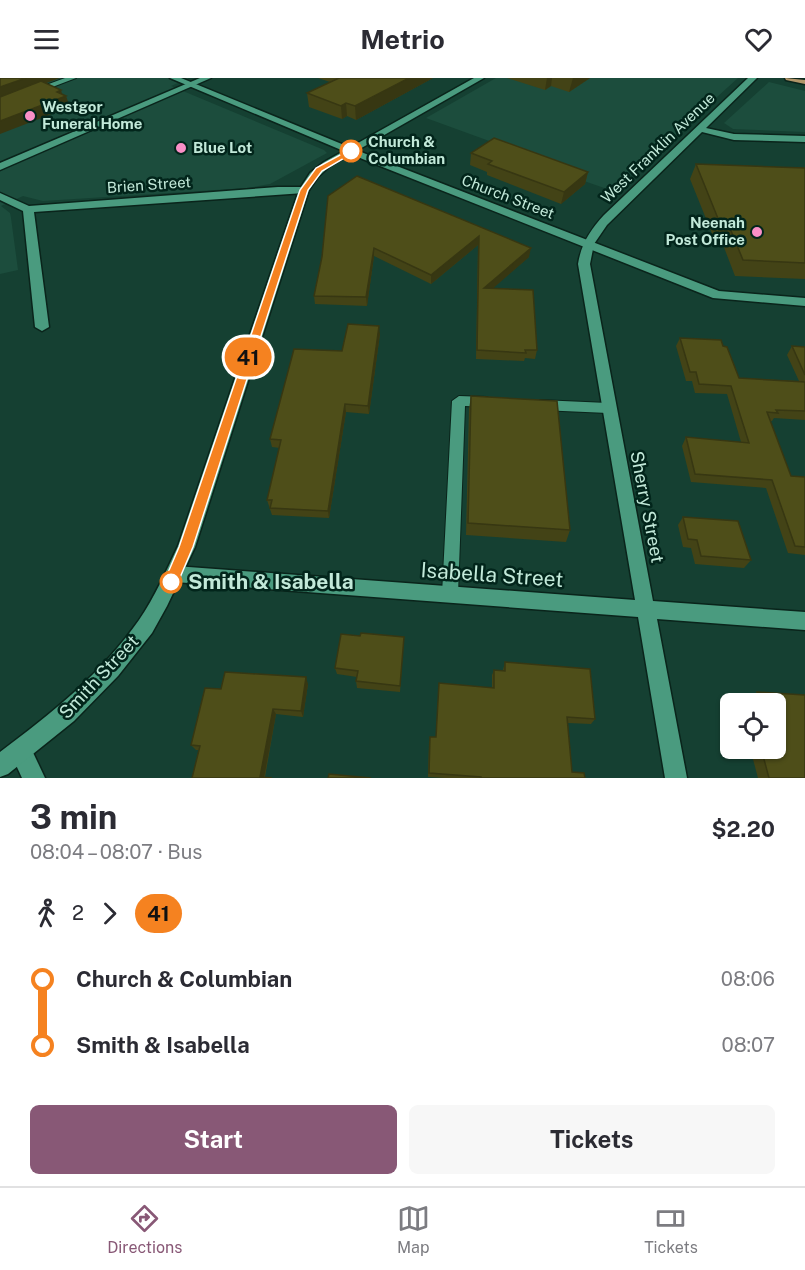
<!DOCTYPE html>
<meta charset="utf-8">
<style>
body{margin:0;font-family:"Public Sans",sans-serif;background:#f7f7f7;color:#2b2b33;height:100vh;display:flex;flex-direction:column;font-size:22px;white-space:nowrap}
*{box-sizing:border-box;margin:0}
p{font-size:20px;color:#7c7c81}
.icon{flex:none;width:33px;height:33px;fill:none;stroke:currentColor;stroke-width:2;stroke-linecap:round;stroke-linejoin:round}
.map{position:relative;height:700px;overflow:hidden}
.panel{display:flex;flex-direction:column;background:#fff;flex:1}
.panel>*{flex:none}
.badge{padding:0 12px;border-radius:20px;font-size:21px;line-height:39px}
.fabs{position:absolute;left:720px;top:615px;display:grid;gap:12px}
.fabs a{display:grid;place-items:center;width:66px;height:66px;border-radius:9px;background:#fff;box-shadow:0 2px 4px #0004;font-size:30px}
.map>.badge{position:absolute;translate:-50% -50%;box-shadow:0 0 0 3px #fff}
.legs{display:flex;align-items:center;gap:9px;height:66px;padding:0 30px;font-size:20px}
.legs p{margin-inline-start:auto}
.headline{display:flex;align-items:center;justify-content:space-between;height:102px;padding:0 30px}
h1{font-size:33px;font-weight:700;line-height:45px}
.cta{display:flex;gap:12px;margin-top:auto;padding:12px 30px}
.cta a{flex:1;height:69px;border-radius:9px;background:#885876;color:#fff;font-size:24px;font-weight:700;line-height:69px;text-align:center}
.cta a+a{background:#f7f7f7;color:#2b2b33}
ul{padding:0 30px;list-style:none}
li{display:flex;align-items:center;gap:21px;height:66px;font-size:22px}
li i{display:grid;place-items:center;width:9px;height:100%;margin:0 8px;background:currentColor}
li i::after{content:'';width:15px;height:15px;margin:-8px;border:4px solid;border-radius:50%;background:#fff}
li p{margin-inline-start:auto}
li:first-child i{background:linear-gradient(#0000 50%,currentColor 0)}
li:last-child i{background:linear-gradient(currentColor 50%,#0000 0)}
header{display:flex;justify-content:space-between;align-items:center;height:78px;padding:0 30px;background:#fff;font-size:27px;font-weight:700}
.tabs{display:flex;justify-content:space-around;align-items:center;height:84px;border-top:2px solid #e1e1e2;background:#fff;font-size:16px;color:#7c7c81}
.tabs a{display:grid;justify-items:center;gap:3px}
.tabs .on{color:#885876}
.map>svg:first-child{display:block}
.built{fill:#1c4d3d}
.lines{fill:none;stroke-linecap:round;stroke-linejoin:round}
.service-casing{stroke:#0a241b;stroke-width:2}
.minor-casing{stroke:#0a241b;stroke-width:3}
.tertiary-casing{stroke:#0a241b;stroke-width:3}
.secondary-casing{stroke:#0a241b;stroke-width:3}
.primary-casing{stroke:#0a241b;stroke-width:3}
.service{fill:#4a9b7f;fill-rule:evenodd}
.minor{fill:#4a9b7f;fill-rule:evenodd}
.tertiary{fill:#4a9b7f;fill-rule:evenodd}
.secondary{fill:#4a9b7f;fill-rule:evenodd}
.primary{fill:#b29669;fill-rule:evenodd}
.wall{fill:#434316}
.shaded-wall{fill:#373712}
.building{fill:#4e4e19;stroke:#373712;stroke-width:1.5}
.line-1{fill:#f58220;stroke:#fff;stroke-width:1.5}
.poi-dot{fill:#fa8fc7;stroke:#02251b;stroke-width:2}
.stop-1-dot{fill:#fff;stroke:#f58220;stroke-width:3}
.labels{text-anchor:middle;stroke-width:5;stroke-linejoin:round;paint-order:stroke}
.far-poi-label{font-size:15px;font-weight:bold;fill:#c2e9d9;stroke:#02251b;text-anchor:start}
.far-stop-label{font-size:15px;font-weight:bold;fill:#c2e9d9;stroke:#02251b;text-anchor:start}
.far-street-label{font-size:15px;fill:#c2e9d9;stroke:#02251b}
.street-label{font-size:18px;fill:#c2e9d9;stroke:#02251b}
.near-street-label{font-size:21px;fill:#c2e9d9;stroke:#02251b}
.near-stop-label{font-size:21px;font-weight:bold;fill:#c2e9d9;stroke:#02251b;text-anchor:start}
</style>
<header><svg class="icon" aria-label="menu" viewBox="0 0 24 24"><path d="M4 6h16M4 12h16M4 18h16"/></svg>Metrio<svg class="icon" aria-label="heart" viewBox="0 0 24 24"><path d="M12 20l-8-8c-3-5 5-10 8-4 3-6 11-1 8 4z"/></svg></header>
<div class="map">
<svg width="805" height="700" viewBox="0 0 805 700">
<rect width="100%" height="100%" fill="#154032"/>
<g class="built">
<path d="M 0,0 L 189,0 L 171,8 L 324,72 L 327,75 L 270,106 L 247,110 L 43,123 L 23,118 L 1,128 L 10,135 L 11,140 L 18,192 L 0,196 Z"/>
<path d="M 496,0 L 738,0 L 613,113 L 509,77 L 514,72 L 426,40 Z"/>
<path d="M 769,4 L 805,13 L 805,54 L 733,51 L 724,45 Z"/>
</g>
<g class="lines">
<g class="service-casing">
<g id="service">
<path d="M 65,0 L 76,0 L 0,29 L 0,24 Z"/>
<path d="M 459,318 L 487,319 L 494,324 L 487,329 L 465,328 L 458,516 L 456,521 L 450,524 L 444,521 L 442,516 L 452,323 Z"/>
<path d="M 540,322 L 608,325 L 615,330 L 608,335 L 540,332 L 533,327 Z"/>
</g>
</g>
<g class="minor-casing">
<g id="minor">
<path d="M 200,0 L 211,0 L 0,92 L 0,85 Z"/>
<path d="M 748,0 L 757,0 L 706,50 L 734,56 L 805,58 L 805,64 L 734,62 L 702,54 L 607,147 L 594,166 L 590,186 L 653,523 L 805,534 L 805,552 L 657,541 L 687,700 L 665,700 L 638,539 L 175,504 L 169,502 L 166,496 L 169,490 L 175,488 L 635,522 L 578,186 C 581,166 591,151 604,137 Z"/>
<path d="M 278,109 L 304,109 L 309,112 L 304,115 L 34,134 L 49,249 L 42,253 L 35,249 L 23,133 L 0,122 L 0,115 L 29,128 Z"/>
<path d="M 21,663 L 29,666 L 45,700 L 22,700 L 10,674 L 13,666 Z"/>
</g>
</g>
<g class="tertiary-casing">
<path id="tertiary" d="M 170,0 L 181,0 L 371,78 L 719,213 L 805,220 L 805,228 L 713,220 L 365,82 Z"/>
</g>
<g class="secondary-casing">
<path id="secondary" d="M 474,0 L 484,0 L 330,88 L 318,99 L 309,112 L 195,469 L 167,528 L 152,555 L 118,598 L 74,643 L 8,696 L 0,699 L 0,674 C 51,636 102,595 139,542 C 155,519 166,493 178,468 L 299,112 L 310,95 L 324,84 Z"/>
</g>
<g class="primary-casing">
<path id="primary" d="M 785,0 L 805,2 L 805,6 L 786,2 Z"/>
</g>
<use href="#service" class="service"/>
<use href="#minor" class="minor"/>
<use href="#tertiary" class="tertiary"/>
<use href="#secondary" class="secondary"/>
<use href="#primary" class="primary"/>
</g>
<g class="wall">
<path d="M 318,0 L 433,0 L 356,42 L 347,38 L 342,41 L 309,29 L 307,15 L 330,4 Z"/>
<path d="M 507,0 L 590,0 L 569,14 L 551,8 L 545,12 Z"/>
<path d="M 471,75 L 588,94 L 585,106 L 561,126 L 487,97 L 487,94 L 470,87 Z"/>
<path d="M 696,86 L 805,90 L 805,201 L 735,198 L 720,159 L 713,158 L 690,101 Z"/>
<path d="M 357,98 L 529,179 L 493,210 L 537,272 L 535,281 L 525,280 L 524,283 L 476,281 L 478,167 L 431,206 L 374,178 L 367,228 L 315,226 L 314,218 Z"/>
<path d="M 380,256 L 369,336 L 346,334 L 329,440 L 272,437 L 267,422 L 280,370 L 272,369 L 270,361 L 342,273 Z"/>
<path d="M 680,260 L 739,300 L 799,303 L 787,277 L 792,268 L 805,269 L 805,342 L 774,340 L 772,343 L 770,343 L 791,398 L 805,399 L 805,477 L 788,475 L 766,410 L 691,404 L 682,368 L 686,359 L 741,364 L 727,316 L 695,315 L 692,303 L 686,303 L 676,268 Z"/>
<path d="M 471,318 L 570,452 L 566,464 L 466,457 L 469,331 Z"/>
<path d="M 683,439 L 751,482 L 744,490 L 695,486 L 691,470 L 683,469 L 678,447 Z"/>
<path d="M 360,558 L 404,559 L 400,614 L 357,610 L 356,603 L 357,599 L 337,596 L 335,590 Z"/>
<path d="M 505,584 L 595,641 L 591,646 L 568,645 L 572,694 L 585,700 L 445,700 L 428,699 L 429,664 L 435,659 L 492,609 L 492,597 L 494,592 L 503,592 Z"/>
<path d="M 308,606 L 303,639 L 276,636 L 265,699 L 192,700 L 199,672 L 196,672 L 191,667 L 221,611 Z"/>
<path d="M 757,614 L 805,617 L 805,700 L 758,700 L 750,670 L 776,670 L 776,626 L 750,626 L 748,621 Z"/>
</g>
<g class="shaded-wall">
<path d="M 26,0 L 60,0 L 0,22 L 0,9 Z"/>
<path d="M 409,0 L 433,0 L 356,42 L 355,28 Z"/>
<path d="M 547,0 L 552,0 L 551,8 L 545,12 Z"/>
<path d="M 573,0 L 590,0 L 569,14 Z"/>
<path d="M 61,12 L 63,19 L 66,18 L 70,29 L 0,56 L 0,43 Z"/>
<path d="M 346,25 L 347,38 L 342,41 L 341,28 Z"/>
<path d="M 588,94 L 585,106 L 561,126 L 564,114 Z"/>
<path d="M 479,158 L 478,167 L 431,206 L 431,197 Z"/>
<path d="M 374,170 L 374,178 L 367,228 L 366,219 Z"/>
<path d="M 531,170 L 529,179 L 483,219 L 484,210 Z"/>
<path d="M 379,248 L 380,256 L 369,336 L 368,328 Z"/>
<path d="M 345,326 L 346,334 L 329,440 L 328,433 Z"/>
<path d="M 306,599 L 308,606 L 303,639 L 301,633 Z"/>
<path d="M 273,631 L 276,636 L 264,700 L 260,699 Z"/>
</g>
<g class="building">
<path d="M 0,0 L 26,0 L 0,9 Z"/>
<path d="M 339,0 L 409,0 L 355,28 L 346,25 L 341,28 L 307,15 Z"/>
<path d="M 41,3 L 61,12 L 57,14 L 66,18 L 0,43 L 0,19 Z"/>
<path d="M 494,60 L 588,94 L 564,114 L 488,86 L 492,83 L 471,75 Z"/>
<path d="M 696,86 L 805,90 L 805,185 L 743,182 L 727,143 L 719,143 Z"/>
<path d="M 357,98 L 531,170 L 484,210 L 533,212 L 537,272 L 525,272 L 526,275 L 477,272 L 479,158 L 431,197 L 374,170 L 366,219 L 314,218 L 322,179 L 328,118 Z"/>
<path d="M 348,246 L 379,248 L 368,328 L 345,326 L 328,433 L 270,430 L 272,422 L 267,422 L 281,362 L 270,361 L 294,271 L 342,273 Z"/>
<path d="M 680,260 L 721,262 L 723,268 L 727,269 L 739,300 L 805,304 L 805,333 L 776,332 L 778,335 L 767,334 L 791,398 L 805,399 L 805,469 L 795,468 L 772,402 L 695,396 L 686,359 L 749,365 L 731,308 L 699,306 L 696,294 L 690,294 Z"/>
<path d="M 792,268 L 805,269 L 805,297 Z"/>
<path d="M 471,318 L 557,323 L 570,452 L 468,445 Z"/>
<path d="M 683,439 L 738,443 L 751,482 L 701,478 L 697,462 L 688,461 Z"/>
<path d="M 361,555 L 404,559 L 400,608 L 356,603 L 358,593 L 335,590 L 341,556 L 360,558 Z"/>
<path d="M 505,584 L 590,591 L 595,641 L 567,639 L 572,694 L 584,695 L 585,700 L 481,700 L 481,699 L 429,695 L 430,659 L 436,659 L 439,605 L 494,610 L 494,592 L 505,593 Z"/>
<path d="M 225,594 L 306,599 L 301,633 L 273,631 L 260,699 L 272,700 L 192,700 L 200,668 L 191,667 L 205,610 L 221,611 Z"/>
<path d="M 757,614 L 805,617 L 805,700 L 769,700 L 761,670 L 776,670 L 776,626 L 760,626 Z"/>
<path d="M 329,696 L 371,700 L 328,700 Z"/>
</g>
<path class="line-1" d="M 351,71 L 353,75 L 322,93 L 308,112 L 193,469 L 176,509 L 171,511 L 166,509 L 164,504 L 179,469 L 300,112 L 316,90 Z"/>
<g class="poi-dot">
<circle cx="30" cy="38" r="6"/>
<circle cx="181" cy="70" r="6"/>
<circle cx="757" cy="154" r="6"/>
</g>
<g class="stop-1-dot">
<circle cx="351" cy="73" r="10"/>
<circle cx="171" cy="504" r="10"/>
</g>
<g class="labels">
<g class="far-poi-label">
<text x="42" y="34">Westgor<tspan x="42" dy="17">Funeral Home</tspan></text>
<text x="193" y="75">Blue Lot</text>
<text x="745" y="150" text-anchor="end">Neenah<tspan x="745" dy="17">Post Office</tspan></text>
</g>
<g class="far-stop-label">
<text x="368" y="69">Church &amp;<tspan x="368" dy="17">Columbian</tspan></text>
</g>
<g class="far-street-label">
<text transform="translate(658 70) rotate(-44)" y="5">West Franklin Avenue</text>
<text transform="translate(149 107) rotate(-4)" y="5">Brien Street</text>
<text transform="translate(508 119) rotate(21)" y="5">Church Street</text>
</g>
<g class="street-label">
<text transform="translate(647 429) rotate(79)" y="6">Sherry Street</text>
<text transform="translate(99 599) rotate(-47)" y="6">Smith Street</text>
</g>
<g class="near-street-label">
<text transform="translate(492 497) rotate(4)" y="7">Isabella Street</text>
</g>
<g class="near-stop-label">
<text x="188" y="511">Smith &amp; Isabella</text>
</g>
</g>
</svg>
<div class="fabs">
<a><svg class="icon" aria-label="locate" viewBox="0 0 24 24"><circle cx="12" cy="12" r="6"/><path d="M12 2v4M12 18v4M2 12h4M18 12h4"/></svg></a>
</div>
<b class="badge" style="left:248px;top:279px;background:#f58220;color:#111">41</b>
</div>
<section class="panel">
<div class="headline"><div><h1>3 min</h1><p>08:04 – 08:07 · Bus</p></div><b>$2.20</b></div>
<div class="legs"><svg class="icon" aria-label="walk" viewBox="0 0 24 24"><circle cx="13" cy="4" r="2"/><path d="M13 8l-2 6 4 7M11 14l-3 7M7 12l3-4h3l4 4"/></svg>2<svg class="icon" aria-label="forward" viewBox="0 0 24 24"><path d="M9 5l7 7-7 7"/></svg><b class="badge" style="background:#f58220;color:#111">41</b></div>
<ul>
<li><i style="color:#f58220"></i><b>Church &amp; Columbian</b><p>08:06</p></li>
<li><i style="color:#f58220"></i><b>Smith &amp; Isabella</b><p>08:07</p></li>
</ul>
<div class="cta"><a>Start</a><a>Tickets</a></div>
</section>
<nav class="tabs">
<a class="on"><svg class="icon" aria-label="directions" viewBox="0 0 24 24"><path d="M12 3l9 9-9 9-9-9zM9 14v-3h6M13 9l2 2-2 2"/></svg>Directions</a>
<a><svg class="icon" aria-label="map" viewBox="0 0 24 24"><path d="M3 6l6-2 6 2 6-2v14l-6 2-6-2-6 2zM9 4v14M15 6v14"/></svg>Map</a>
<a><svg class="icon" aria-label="tickets" viewBox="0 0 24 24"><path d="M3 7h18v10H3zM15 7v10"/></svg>Tickets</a>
</nav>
